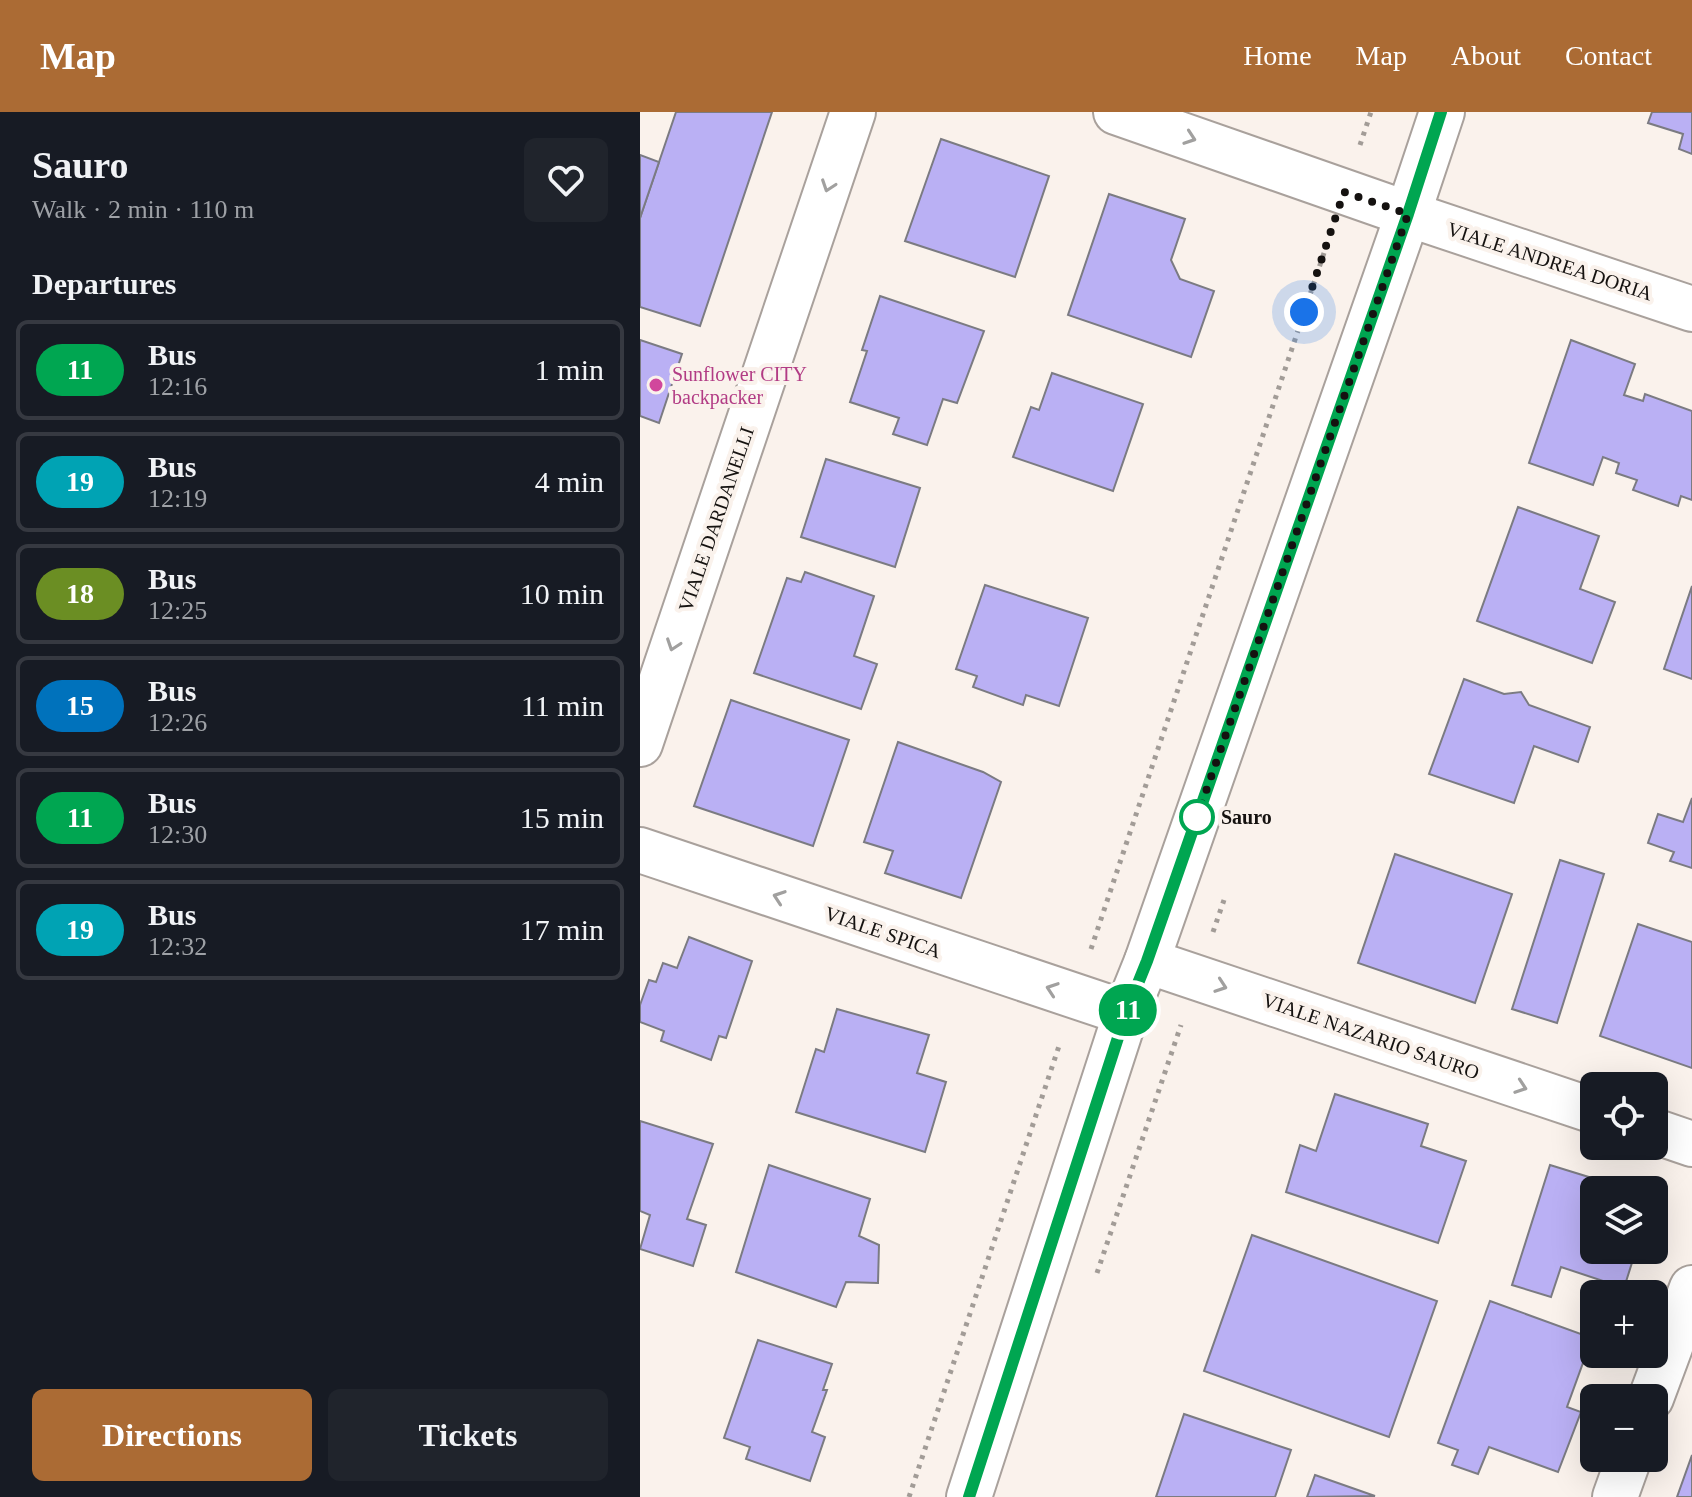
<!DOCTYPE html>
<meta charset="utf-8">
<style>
body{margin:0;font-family:Georgia,serif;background:#20242c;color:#f1f3f6;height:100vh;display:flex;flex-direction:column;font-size:30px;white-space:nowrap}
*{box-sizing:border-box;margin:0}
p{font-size:26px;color:#9ea1a6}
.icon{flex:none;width:44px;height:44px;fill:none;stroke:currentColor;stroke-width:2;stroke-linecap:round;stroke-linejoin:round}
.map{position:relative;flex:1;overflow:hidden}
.side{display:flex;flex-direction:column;background:#171b24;width:640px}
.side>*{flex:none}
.badge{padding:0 16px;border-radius:26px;font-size:28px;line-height:52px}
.controls{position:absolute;left:940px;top:960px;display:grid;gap:16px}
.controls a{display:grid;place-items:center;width:88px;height:88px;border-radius:12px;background:#171b24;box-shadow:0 8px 32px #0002;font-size:40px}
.you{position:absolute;width:40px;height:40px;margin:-20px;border:6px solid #fff;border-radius:50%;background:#1a73e8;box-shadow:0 0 0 12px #1a73e833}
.map>.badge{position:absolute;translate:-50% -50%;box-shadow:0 0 0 4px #fff}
h2{padding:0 32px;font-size:30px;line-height:72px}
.round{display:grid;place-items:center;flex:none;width:84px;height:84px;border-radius:12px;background:#20242c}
.head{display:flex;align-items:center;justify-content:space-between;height:136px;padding:0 32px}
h1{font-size:38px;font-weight:700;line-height:60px}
.primary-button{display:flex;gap:16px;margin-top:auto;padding:16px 32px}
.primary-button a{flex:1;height:92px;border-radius:12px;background:#ab6b34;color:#fff;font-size:32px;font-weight:700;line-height:92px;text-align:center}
.primary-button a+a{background:#20242c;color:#f1f3f6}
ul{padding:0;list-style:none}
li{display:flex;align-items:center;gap:24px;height:100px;margin:0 16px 12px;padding:0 16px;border:4px solid #363941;border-radius:12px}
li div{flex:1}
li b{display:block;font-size:30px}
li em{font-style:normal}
li .badge{min-width:88px;font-weight:700;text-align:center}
header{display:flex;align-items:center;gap:48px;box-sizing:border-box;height:112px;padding:0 40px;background:#ab6b34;color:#fff}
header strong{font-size:38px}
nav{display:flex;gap:44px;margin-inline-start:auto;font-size:28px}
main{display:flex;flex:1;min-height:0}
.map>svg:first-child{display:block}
.building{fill:#bab0f4;stroke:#7b7b82;stroke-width:2}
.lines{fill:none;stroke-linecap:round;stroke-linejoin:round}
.minor-casing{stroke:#a9a19c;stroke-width:48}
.tertiary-casing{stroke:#a9a19c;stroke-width:48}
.path{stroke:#a29c97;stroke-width:5;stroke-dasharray:4 6;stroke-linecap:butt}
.minor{stroke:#fff;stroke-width:44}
.tertiary{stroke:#fff;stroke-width:44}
.oneway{stroke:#a1a09f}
.line-casing{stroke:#fff;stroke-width:18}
.line{stroke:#00a651;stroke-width:12}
.walk{stroke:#151210;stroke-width:8;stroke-dasharray:0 14.4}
.hotel-dot{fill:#d1479c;stroke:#faf2ec;stroke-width:3}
.stop-dot{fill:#fff;stroke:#00a651;stroke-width:4}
.labels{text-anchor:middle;stroke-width:8;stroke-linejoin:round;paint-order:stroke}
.street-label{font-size:20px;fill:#151210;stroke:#faf2ec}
.hotel-label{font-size:20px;fill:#b23c85;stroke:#faf2ec;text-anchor:start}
.stop-label{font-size:20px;font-weight:bold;fill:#151210;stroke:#faf2ec;text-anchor:start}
</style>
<header>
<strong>Map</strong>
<nav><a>Home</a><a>Map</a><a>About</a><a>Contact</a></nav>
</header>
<main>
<section class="side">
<div class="head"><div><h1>Sauro</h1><p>Walk · 2 min · 110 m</p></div><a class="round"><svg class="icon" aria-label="heart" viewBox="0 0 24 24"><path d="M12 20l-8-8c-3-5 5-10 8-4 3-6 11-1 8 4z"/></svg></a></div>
<h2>Departures</h2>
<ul>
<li><span class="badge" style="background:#00a651;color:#fff">11</span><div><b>Bus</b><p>12:16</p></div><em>1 min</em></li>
<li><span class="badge" style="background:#00a3b4;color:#fff">19</span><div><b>Bus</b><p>12:19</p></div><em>4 min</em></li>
<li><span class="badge" style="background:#6b8e23;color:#fff">18</span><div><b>Bus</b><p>12:25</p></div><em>10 min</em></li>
<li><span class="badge" style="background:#0072bc;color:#fff">15</span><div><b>Bus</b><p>12:26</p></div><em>11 min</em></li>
<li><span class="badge" style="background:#00a651;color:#fff">11</span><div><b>Bus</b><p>12:30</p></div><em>15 min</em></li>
<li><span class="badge" style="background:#00a3b4;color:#fff">19</span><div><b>Bus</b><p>12:32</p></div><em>17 min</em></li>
</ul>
<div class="primary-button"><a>Directions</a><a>Tickets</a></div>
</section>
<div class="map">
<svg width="1052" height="1385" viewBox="0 0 1052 1385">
<rect width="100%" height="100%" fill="#faf2ec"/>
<g class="building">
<path d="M 36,0 L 132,0 L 60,214 L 0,195 L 0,106 Z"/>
<path d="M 1012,0 L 1052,0 L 1052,42 L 1039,37 L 1043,22 L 1008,11 Z"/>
<path d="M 301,27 L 409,64 L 375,165 L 265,129 Z"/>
<path d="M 0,43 L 19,50 L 0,106 Z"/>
<path d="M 469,82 L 545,107 L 531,148 L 540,167 L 574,179 L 551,245 L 428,203 Z"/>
<path d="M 240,184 L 344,219 L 317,291 L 303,287 L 287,333 L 253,322 L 259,306 L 210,290 L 227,239 L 222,238 Z"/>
<path d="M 0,228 L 42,242 L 19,311 L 0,304 Z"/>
<path d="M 931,228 L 995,252 L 984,283 L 1003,289 L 1005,282 L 1052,299 L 1052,388 L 1041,384 L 1038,394 L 993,378 L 997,368 L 976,361 L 979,351 L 963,345 L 953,373 L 889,351 Z"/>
<path d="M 412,261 L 503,292 L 473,379 L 373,345 L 391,295 L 399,298 Z"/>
<path d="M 186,347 L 280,376 L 255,455 L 161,425 Z"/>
<path d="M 878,395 L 959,424 L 940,477 L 975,490 L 952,551 L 837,509 Z"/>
<path d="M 165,460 L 234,484 L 214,544 L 237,552 L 221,597 L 114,561 L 147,466 L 161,470 Z"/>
<path d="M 345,473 L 448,506 L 419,594 L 386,583 L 383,593 L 333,575 L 337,564 L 316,557 Z"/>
<path d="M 1052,474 L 1052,567 L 1024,557 Z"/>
<path d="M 824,567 L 864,582 L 881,580 L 889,593 L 950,615 L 938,650 L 894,634 L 874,691 L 789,662 Z"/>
<path d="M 91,588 L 209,628 L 173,734 L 54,694 Z"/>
<path d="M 258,630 L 343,660 L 361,670 L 321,786 L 245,761 L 253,739 L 224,730 Z"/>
<path d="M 1052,686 L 1052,756 L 1030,749 L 1034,740 L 1008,731 L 1018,702 L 1043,710 Z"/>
<path d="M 755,742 L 872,782 L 835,891 L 718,851 Z"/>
<path d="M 920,748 L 964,762 L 917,911 L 872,897 Z"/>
<path d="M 998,812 L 1052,830 L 1052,956 L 960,924 Z"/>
<path d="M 49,825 L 112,849 L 86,926 L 79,924 L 71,948 L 21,929 L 24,919 L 0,910 L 0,893 L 9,868 L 16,870 L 23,851 L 37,856 Z"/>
<path d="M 197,897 L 289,923 L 277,961 L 306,970 L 285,1040 L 156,1000 L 176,937 L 184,940 Z"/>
<path d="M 695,982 L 788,1012 L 781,1034 L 826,1049 L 798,1131 L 646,1080 L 660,1033 L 676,1039 Z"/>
<path d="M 0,1009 L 73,1032 L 47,1107 L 66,1113 L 53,1154 L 0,1137 L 10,1103 L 0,1099 Z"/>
<path d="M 129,1053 L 230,1087 L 219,1124 L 239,1133 L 238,1171 L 206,1170 L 196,1195 L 96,1160 Z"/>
<path d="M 910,1053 L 991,1078 L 954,1078 L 954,1138 L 996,1138 L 984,1176 L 921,1155 L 911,1185 L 872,1173 Z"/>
<path d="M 612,1123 L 797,1189 L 749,1325 L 564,1259 Z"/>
<path d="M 850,1189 L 952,1226 L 927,1295 L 941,1300 L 918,1360 L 849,1335 L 838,1362 L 812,1353 L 818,1338 L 798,1331 Z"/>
<path d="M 118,1228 L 192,1252 L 183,1278 L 187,1278 L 172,1320 L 185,1325 L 170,1369 L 106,1347 L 110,1335 L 84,1326 Z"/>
<path d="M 544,1302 L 651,1338 L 635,1385 L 516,1385 Z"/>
<path d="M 1052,1343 L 1052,1385 L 1037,1385 Z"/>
<path d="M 675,1363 L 735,1384 L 667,1385 Z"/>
</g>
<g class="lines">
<g class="minor-casing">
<g id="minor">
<path d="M 476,0 L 768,102 L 1052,197"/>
<path d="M 0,632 L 213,0"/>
<path d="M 0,738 L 486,901"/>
<path d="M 507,849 L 954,999"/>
<path d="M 1014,1019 L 1052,1032"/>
<path d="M 1011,1286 L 1052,1176"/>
<path d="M 975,1385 L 989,1346"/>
</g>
</g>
<g class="tertiary-casing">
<path id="tertiary" d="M 329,1385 L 486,901 L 507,849 L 768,102 L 802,0"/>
</g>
<g class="path">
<path d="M 720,33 L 731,0"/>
<path d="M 573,820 L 584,788"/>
<path d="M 451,837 L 689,126"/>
<path d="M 457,1161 L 541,913"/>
<path d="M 269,1385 L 420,931"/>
</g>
<use href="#minor" class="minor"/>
<use href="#tertiary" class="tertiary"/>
</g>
<defs><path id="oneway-chevron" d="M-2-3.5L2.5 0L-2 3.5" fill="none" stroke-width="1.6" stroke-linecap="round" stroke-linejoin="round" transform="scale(2)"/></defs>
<g class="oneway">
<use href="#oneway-chevron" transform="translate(550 26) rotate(19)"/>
<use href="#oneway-chevron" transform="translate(188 74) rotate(109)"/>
<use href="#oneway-chevron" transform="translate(33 533) rotate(109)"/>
<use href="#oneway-chevron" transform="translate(139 785) rotate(-161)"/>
<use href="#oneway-chevron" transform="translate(581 874) rotate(19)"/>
<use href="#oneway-chevron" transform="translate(412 877) rotate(-161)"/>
<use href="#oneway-chevron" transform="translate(881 975) rotate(19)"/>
</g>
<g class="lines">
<g class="line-casing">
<path id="line" d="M 329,1385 L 486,901 L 507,849 L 768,102 L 801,0"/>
</g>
<use href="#line" class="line"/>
<path class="walk" d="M 557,705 L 768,102 L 704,80 L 664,200"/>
</g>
<circle class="hotel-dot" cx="16" cy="273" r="8"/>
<circle class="stop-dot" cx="557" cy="705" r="16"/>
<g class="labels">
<g class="street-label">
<text transform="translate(910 149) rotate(18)" y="7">VIALE ANDREA DORIA</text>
<text transform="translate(76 407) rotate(-71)" y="7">VIALE DARDANELLI</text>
<text transform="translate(243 820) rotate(19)" y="7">VIALE SPICA</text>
<text transform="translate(731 924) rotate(19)" y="7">VIALE NAZARIO SAURO</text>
</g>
<g class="hotel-label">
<text x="32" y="269">Sunflower CITY<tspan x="32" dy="23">backpacker</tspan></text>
</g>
<g class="stop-label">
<text x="581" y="712">Sauro</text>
</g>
</g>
</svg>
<div class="controls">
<a><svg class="icon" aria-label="locate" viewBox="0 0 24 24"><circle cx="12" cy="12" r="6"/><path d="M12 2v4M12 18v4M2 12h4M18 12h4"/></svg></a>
<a><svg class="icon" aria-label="layers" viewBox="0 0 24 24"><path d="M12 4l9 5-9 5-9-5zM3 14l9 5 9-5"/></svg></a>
<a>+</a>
<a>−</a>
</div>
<div class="you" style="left:664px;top:200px"></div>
<b class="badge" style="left:488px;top:898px;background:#00a651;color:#fff">11</b>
</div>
</main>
